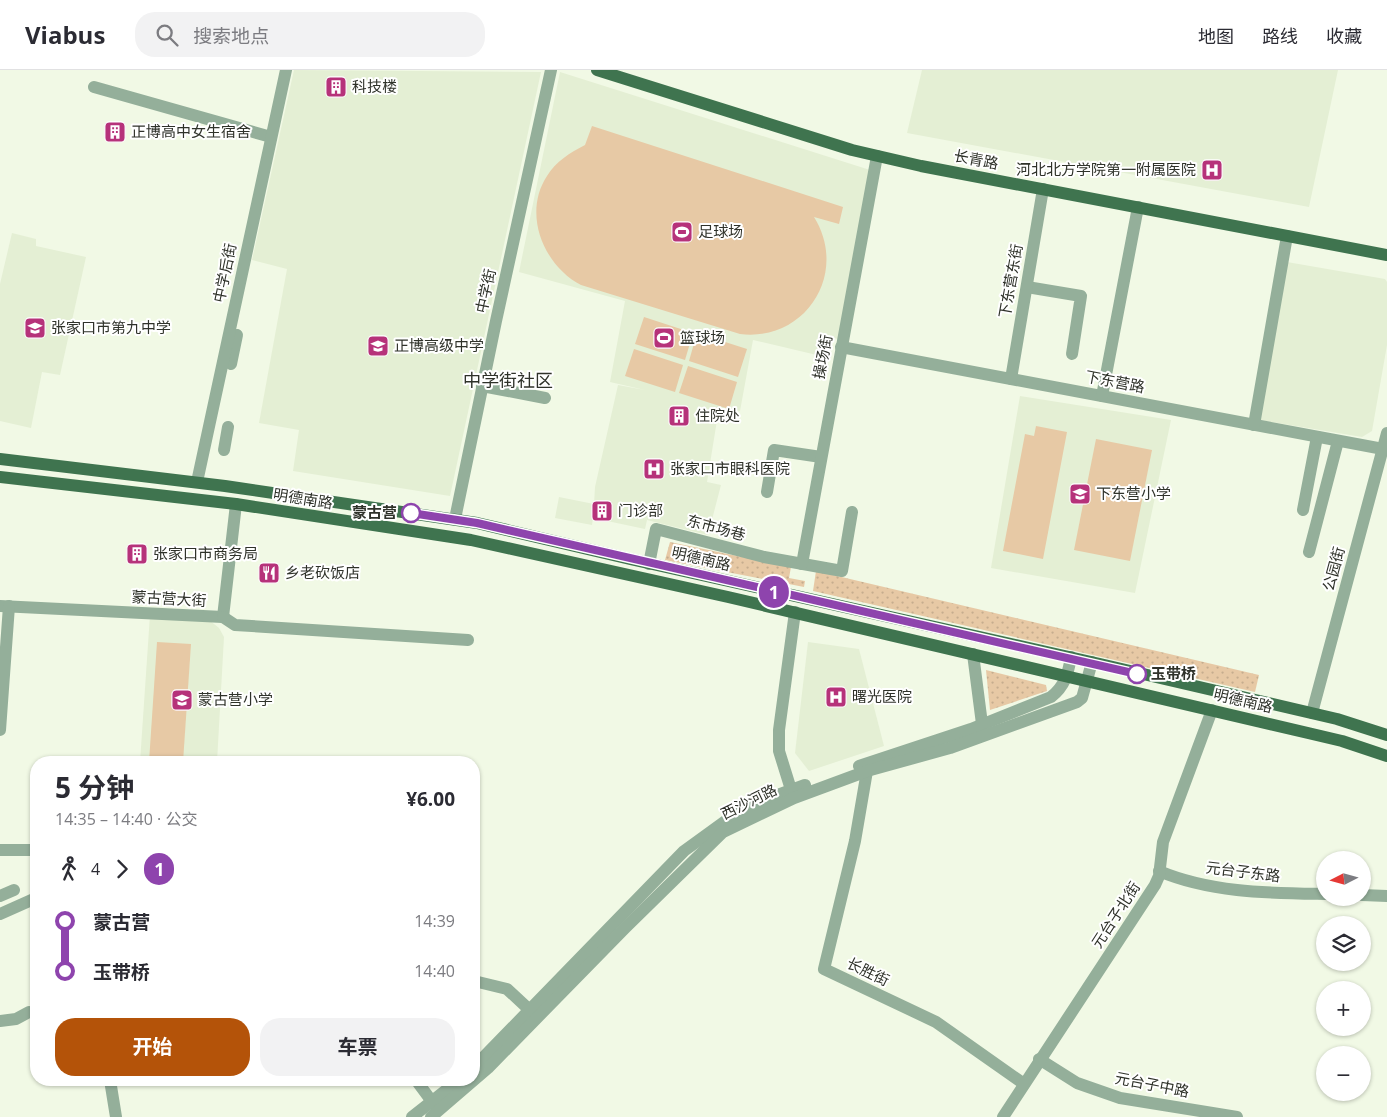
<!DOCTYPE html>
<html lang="zh">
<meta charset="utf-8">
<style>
body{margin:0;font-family:"Open Sans","Noto Sans SC",sans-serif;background:#f2f2f3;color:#2b2b33;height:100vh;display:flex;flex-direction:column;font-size:19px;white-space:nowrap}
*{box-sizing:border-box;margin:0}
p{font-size:16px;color:#7c7c81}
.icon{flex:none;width:28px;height:28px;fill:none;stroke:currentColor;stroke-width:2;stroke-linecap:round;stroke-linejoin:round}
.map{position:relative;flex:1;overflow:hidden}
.details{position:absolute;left:30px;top:686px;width:450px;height:330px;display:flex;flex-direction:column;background:#fff;border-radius:20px;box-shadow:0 1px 4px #0004}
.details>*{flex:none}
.badge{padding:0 10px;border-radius:16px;font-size:18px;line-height:32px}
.needle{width:32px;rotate:264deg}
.buttons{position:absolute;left:1316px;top:781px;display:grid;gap:10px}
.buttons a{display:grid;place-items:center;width:55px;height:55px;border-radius:50%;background:#fff;box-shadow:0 1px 4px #0004;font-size:25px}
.map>.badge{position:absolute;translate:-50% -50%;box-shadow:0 0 0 2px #fff}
.legs{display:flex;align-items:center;gap:8px;height:55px;padding:0 25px;font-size:16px}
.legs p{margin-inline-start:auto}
.summary{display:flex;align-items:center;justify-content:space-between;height:85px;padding:0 25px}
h1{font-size:28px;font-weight:700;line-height:38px}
.primary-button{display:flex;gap:10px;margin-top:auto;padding:10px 25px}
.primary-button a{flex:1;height:58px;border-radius:20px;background:#b45309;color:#fff;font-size:20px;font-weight:700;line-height:58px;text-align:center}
.primary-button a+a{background:#f2f2f3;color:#2b2b33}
ul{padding:0 25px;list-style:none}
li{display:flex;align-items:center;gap:18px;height:50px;font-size:19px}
li i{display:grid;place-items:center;width:8px;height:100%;margin:0 6px;background:currentColor}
li i::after{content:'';width:12px;height:12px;margin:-6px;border:4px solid;border-radius:50%;background:#fff}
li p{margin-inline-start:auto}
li:first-child i{background:linear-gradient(#0000 50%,currentColor 0)}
li:last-child i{background:linear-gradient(currentColor 50%,#0000 0)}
header{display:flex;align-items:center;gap:30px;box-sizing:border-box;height:70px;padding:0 25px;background:#fff;border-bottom:1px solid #e1e1e2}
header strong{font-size:24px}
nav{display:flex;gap:28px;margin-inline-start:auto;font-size:18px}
.search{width:350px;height:45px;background:#f2f2f3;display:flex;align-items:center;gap:12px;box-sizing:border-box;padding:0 18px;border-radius:20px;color:#7c7c81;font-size:19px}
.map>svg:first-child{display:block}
.built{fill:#e4efd4}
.grass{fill:url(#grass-dots)}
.park{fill:#e7c9a5}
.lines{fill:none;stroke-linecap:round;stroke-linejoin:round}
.minor{stroke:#94af9a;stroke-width:12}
.major{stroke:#3f744f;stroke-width:12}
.line-1-casing{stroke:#fff;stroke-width:11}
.line-1{stroke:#8e44ad;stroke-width:8}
.stop-1-dot{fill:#fff;stroke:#8e44ad;stroke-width:2.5}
.labels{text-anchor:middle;stroke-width:4;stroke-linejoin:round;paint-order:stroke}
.poi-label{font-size:15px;fill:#2f322a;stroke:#fff;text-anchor:start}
.street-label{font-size:15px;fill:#2f322a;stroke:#fff}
.stop-label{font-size:15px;font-weight:bold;fill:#2f322a;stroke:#fff;text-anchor:end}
.quarter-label{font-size:18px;fill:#2f322a;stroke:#fff}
</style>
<header>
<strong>Viabus</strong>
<div class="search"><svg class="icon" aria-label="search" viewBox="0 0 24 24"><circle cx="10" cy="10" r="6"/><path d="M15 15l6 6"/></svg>搜索地点</div>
<nav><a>地图</a><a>路线</a><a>收藏</a></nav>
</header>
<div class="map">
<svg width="1387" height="1047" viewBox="0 0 1387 1047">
<defs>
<pattern id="grass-dots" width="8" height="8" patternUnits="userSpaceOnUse" patternTransform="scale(1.25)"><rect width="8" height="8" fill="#e7c9a5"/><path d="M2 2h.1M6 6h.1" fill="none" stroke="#c6ad8e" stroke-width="1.8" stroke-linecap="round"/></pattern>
</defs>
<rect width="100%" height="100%" fill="#f1f9e5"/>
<g class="built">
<path d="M 294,0 L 541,2 L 450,426 L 293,401 L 299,360 L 259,353 L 287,199 L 252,190 Z"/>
<path d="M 922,0 L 1338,0 L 1309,137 L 907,63 Z"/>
<path d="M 560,2 L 870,100 L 838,269 L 827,266 L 821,286 L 753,270 L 740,341 L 719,338 L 707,412 L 721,415 L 708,465 L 647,450 L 645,459 L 593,448 L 592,455 L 555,448 L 559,427 L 594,434 L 595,417 L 618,315 L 645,320 L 610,312 L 625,231 L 519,202 Z"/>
<path d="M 12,163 L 36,169 L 36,176 L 86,187 L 60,305 L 42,302 L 31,358 L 0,351 L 0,214 Z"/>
<path d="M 1287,192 L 1385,209 L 1387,212 L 1387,275 L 1372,361 L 1362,367 L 1260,350 Z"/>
<path d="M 1020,326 L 1171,350 L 1135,523 L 991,498 Z"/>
<path d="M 150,545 L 209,550 L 219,558 L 224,567 L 217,692 L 140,692 Z"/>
<path d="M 808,572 L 859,579 L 884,676 L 809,701 L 795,683 Z"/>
</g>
<g class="grass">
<path d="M 670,472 L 791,497 L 789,508 L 805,511 L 804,517 L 665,490 Z"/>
<path d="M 816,501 L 1259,605 L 1255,622 L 813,521 Z"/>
<path d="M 986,600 L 1046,615 L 1047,621 L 990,640 Z"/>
</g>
<g class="park">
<path d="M 592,56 L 843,137 L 839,154 L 814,147 C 849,203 806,272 740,264 L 581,215 C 544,196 522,144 547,106 C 556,91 570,83 585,75 Z"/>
<path d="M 644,247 L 693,263 L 685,290 L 635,274 Z"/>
<path d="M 697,263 L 747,279 L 738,307 L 689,291 Z"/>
<path d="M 634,279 L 683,295 L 675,322 L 625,306 Z"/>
<path d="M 688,296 L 737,312 L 729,339 L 679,323 Z"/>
<path d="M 1036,356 L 1067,362 L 1043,489 L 1003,481 L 1025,364 L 1034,366 Z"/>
<path d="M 1096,369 L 1152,380 L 1130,491 L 1074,480 Z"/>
<path d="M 157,572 L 191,574 L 183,692 L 149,692 Z"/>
</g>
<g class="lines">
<g class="minor">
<path d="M 94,17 L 271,67"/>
<path d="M 1027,217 L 1081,226 L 1072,284"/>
<path d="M 841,277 L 1383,379"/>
<path d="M 231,294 L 237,265"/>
<path d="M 1011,309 L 1043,119"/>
<path d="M 482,316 L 545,328"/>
<path d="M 1102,326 L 1138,137"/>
<path d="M 1254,355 L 1287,166"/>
<path d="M 224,380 L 228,357"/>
<path d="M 197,412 L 286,0"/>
<path d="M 767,422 L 774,380 L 821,387"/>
<path d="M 1303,440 L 1317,367"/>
<path d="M 455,449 L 496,251 L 551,0"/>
<path d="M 1309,482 L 1338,371"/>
<path d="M 649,494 L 656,459 L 764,487 L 842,501 L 852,442"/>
<path d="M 802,494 L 877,86"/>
<path d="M 0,536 L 223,547 L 236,434"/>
<path d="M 223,547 L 235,555 L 468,570"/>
<path d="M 973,584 L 982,654"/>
<path d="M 1312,643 L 1387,363"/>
<path d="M 0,660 L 9,536"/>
<path d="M 865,695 L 867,701 L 855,771 L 824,899 L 936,952 L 1024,1014"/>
<path d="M 859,696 L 971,659 L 1051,627 C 1065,616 1068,604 1071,587"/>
<path d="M 793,726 L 779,681 L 779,660 L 795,542"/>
<path d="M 0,780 L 36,780"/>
<path d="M 1159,801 C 1211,823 1270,823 1325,824"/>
<path d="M 1362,825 L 1387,826"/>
<path d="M 0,826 L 14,820"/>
<path d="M 0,844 L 36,828"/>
<path d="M 474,911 L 507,919 L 535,945"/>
<path d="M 0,951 L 16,949 L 29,942"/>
<path d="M 1039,989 L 1077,1013 L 1120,1028 L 1237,1047"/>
<path d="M 474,997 L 684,781 L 735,744 L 764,730 L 805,715"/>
<path d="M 110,1010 L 116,1047"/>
<path d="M 416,1010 L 433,1033"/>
<path d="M 412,1047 L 459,1010"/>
<path d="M 431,1047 L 488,998 L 625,858 L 723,762 L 794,728 L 867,701 L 950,678 L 1077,632 L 1082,628 L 1092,592"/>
<path d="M 1003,1047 L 1155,815 L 1159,806 L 1163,772 L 1212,640"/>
</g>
<g class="major">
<path d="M 597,0 L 852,80 L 921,96 L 1387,185"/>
<path d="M 0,389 L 225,416 L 477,453 L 630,489 L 1100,594 L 1337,649 L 1387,665"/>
<path d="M 0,407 L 236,434 L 471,470 L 728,527 L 1308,663 L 1342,671 L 1387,686"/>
</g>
</g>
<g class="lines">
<g class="line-1-casing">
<path id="line-1" d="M 411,443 L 477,453 L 1137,604"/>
</g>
<use href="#line-1" class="line-1"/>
</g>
<defs>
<g id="building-square" transform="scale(1.125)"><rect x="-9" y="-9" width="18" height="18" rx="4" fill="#b6327a" stroke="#fff"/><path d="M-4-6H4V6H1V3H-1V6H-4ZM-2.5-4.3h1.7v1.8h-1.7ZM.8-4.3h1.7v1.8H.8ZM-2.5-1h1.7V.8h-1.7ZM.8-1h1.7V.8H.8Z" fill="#fff"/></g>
<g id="hospital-square" transform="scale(1.125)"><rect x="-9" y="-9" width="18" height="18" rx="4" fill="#b6327a" stroke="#fff"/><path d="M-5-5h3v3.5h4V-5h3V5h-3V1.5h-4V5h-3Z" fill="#fff"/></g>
<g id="stadium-square" transform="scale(1.125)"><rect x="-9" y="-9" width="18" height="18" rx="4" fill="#b6327a" stroke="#fff"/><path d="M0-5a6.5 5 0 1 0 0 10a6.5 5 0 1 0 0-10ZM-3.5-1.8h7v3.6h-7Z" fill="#fff"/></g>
<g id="school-square" transform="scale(1.125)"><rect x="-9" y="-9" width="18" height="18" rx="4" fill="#b6327a" stroke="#fff"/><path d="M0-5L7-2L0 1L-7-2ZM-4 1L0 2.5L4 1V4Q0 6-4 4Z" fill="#fff"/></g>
<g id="restaurant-square" transform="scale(1.125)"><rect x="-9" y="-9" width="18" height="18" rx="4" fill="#b6327a" stroke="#fff"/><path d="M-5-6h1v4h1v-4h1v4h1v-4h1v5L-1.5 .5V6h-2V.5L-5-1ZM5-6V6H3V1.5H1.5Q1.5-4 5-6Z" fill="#fff"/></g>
</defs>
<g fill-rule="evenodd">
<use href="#building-square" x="336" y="17"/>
<use href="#building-square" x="115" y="62"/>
<use href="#hospital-square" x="1212" y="100"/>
<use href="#stadium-square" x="682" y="162"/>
<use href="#school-square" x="35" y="258"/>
<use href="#stadium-square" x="664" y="268"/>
<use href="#school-square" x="378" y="276"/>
<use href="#building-square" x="679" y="346"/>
<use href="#hospital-square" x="654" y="399"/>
<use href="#school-square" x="1080" y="424"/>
<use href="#building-square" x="602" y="441"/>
<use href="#building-square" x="137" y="484"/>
<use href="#restaurant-square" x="269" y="503"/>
<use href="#hospital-square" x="836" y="627"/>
<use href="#school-square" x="182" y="630"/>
</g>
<g class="stop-1-dot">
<circle cx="411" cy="443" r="9"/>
<circle cx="1137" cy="604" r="9"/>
</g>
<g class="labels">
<g class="poi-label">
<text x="352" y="22">科技楼</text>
<text x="131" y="67">正博高中女生宿舍</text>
<text x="1196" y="105" text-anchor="end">河北北方学院第一附属医院</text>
<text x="698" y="167">足球场</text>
<text x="51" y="263">张家口市第九中学</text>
<text x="680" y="273">篮球场</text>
<text x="394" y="281">正博高级中学</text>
<text x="695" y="351">住院处</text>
<text x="670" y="404">张家口市眼科医院</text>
<text x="1096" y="429">下东营小学</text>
<text x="618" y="446">门诊部</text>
<text x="153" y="489">张家口市商务局</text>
<text x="285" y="508">乡老砍饭店</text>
<text x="852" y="632">曙光医院</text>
<text x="198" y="635">蒙古营小学</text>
</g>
<g class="street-label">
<text transform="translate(976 90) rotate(11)" y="5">长青路</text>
<text transform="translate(225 203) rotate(-78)" y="5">中学后街</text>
<text transform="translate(1011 211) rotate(-80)" y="5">下东营东街</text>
<text transform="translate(486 221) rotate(-78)" y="5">中学街</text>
<text transform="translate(823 287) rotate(-79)" y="5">操场街</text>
<text transform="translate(1115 312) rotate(11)" y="5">下东营路</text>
<text transform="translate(303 429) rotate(9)" y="5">明德南路</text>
<text transform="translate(716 458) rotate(15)" y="5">东市场巷</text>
<text transform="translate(701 489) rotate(13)" y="5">明德南路</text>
<text transform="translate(1334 499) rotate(-75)" y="5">公园街</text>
<text transform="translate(169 529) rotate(3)" y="5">蒙古营大街</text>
<text transform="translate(1243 631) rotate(13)" y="5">明德南路</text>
<text transform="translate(749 732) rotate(-26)" y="5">西沙河路</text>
<text transform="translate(1243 802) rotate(7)" y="5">元台子东路</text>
<text transform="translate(1116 845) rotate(-57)" y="5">元台子北街</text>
<text transform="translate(868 902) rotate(26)" y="5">长胜街</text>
<text transform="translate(1152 1015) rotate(11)" y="5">元台子中路</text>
</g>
<g class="stop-label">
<text x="397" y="448">蒙古营</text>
<text x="1151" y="609" text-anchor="start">玉带桥</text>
</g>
<g class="quarter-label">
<text x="508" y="317">中学街社区</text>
</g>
</g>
</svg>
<div class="buttons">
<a><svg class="needle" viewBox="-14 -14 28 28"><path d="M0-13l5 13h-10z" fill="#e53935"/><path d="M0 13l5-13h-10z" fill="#7c7c81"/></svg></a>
<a><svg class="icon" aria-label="layers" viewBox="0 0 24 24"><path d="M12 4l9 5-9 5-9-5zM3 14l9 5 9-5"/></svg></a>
<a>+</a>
<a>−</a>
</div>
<b class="badge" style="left:774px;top:522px;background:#8e44ad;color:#fff">1</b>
<section class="details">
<div class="summary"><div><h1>5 分钟</h1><p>14:35 – 14:40 · 公交</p></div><b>¥6.00</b></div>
<div class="legs"><svg class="icon" aria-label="walk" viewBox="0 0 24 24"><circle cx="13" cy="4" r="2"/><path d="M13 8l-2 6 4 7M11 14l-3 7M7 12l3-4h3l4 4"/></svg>4<svg class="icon" aria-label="forward" viewBox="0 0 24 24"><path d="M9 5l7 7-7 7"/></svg><b class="badge" style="background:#8e44ad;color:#fff">1</b></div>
<ul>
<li><i style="color:#8e44ad"></i><b>蒙古营</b><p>14:39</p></li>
<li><i style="color:#8e44ad"></i><b>玉带桥</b><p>14:40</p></li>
</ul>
<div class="primary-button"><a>开始</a><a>车票</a></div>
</section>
</div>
